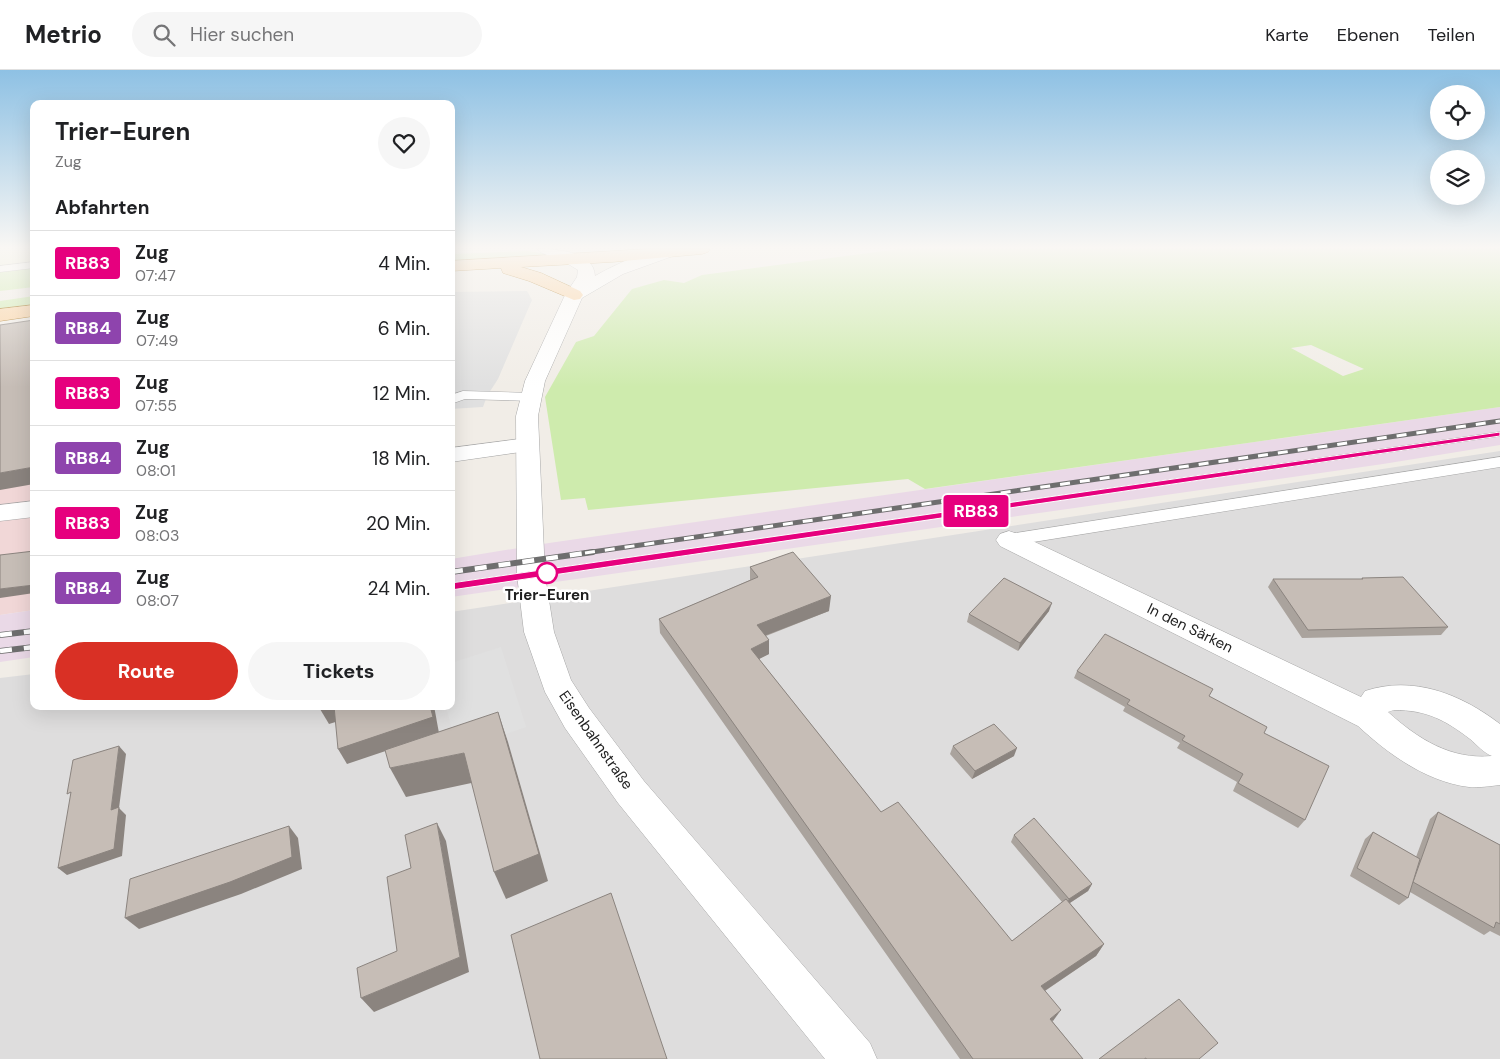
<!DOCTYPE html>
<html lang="de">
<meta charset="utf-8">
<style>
body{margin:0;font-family:"DM Sans",sans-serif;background:#f6f6f6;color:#202124;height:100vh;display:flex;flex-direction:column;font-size:19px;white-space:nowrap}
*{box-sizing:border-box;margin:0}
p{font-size:16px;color:#757577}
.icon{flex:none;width:28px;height:28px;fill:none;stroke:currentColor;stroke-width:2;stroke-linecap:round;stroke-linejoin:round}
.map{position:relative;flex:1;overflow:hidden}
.sheet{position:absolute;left:30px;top:30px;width:425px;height:610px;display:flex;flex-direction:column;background:#fff;border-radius:10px;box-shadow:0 5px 20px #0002}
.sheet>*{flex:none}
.badge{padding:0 10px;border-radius:4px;font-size:18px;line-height:32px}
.controls{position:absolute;left:1430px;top:15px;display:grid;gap:10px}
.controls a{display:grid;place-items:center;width:55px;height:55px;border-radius:50%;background:#fff;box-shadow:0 5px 20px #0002;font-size:25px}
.map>.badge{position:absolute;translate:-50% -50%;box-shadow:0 0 0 2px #fff}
h2{padding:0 25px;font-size:19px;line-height:45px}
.round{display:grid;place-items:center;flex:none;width:52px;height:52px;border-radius:26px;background:#f6f6f6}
.head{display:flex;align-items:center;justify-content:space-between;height:85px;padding:0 25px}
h1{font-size:24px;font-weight:700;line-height:38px}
.primary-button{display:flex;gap:10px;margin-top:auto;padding:10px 25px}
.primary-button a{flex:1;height:58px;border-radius:30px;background:#d93025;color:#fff;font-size:20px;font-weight:700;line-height:58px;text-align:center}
.primary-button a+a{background:#f6f6f6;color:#202124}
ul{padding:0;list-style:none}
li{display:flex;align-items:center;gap:15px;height:65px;padding:0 25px;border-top:1px solid #e0e0e0}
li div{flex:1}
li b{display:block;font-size:19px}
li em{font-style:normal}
li .badge{min-width:55px;font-weight:700;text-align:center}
header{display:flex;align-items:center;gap:30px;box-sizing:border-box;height:70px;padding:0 25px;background:#fff;border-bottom:1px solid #e0e0e0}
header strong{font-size:24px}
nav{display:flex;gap:28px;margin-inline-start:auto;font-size:18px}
.search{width:350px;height:45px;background:#f6f6f6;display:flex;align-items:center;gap:12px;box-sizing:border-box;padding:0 18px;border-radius:28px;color:#757577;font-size:19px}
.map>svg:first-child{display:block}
.residential{fill:#dedddd}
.commercial{fill:#f1d7d7}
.industrial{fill:#ead9e7}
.farmland{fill:#eeefd3}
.grass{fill:#ceebad;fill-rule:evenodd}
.parking{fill:#e0e0e0}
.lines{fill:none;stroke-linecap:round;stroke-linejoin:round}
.service-casing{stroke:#a7a7a7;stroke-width:1}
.minor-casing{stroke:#a7a7a7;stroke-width:1}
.tertiary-casing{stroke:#a7a7a7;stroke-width:1}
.primary-casing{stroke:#9d6300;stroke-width:1}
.service{fill:#fff;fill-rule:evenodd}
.minor{fill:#fff;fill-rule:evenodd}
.tertiary{fill:#fff;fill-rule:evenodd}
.primary{fill:#fcd2a0;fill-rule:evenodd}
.rail-far1-casing{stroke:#6e6e6e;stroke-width:5}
.rail-casing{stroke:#6e6e6e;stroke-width:6}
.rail-far1{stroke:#fff;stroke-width:3;stroke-dasharray:10;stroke-linecap:butt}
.rail{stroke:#fff;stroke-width:4.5;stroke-dasharray:12;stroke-linecap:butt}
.wall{fill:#aaa39d}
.shaded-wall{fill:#8b847f}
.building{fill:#c6bdb6;stroke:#8b847f}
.line{fill:#e6007e;stroke:#fff}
.stop-dot{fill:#fff;stroke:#e6007e;stroke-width:2.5}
.labels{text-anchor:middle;stroke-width:5;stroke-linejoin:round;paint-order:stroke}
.stop-label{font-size:15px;font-weight:bold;fill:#202020;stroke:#fff}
.street-label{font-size:15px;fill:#202020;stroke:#fff}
</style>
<header>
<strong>Metrio</strong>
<div class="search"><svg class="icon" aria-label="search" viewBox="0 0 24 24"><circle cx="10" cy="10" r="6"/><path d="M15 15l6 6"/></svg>Hier suchen</div>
<nav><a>Karte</a><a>Ebenen</a><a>Teilen</a></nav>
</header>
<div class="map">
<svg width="1500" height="989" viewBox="0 0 1500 989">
<rect width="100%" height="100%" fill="#f1ede7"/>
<path class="residential" d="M 1500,381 L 1500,989 L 0,989 L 0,608 L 34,604 L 34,636 L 451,636 L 451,542 Z"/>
<path class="commercial" d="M 34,262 L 34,540 L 0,545 L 0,267 Z"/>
<g class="industrial">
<path d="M 1500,337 L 1500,375 L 1383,394 L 451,527 L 451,489 L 549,473 Z"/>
<path d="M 34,540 L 34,587 L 0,592 L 0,545 Z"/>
</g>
<path class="farmland" d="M 0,179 L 34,179 L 34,192 L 0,196 Z"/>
<g class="grass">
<path d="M 899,179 L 1500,179 L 1500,337 L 925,419 L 908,409 L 588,440 L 585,428 L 561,430 L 545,327 L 576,272 L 594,266 L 632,219 L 664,210 L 684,213 L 702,205 L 725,202 ZM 1311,275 L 1364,299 L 1343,306 L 1291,278 Z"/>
<path d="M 528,181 L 546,184 L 537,187 L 451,191 L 451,184 Z"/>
<path d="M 34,198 L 34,217 L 0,221 L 0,202 Z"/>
<path d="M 34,226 L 34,235 L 0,240 L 0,231 Z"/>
</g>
<g class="parking">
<path d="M 527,221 L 532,230 L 498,309 L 487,326 L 483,337 L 451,339 L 451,222 Z"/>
<path d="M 501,577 L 526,657 L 457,681 L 446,636 L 451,636 L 451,593 Z"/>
</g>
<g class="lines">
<g class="service-casing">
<g id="service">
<path d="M 34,192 L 34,198 L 0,202 L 0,196 Z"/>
<path d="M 463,321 L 532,323 L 539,327 L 532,331 L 465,329 L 451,334 L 451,325 Z"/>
<path d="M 1500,387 L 1500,397 L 1009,476 L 1003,474 L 1001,470 L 1003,466 L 1009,464 Z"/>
</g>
</g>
<g class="minor-casing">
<g id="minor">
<path d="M 527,368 L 535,370 L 539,375 L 535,380 L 451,392 L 451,378 Z"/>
<path d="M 34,431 L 34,447 L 0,451 L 0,435 Z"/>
<path d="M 1009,461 L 1018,464 L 1361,627 L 1365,621 C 1413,605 1461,624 1500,654 L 1500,715 C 1490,716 1479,718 1469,717 C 1427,712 1388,684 1358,656 L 1000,476 L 996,470 L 1000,464 ZM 1394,640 C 1427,640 1445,650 1470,669 C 1477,675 1484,683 1492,686 C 1451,690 1418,669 1388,642 Z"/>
</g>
</g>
<g class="tertiary-casing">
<path id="tertiary" d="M 538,179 C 556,179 594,181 595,206 C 614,195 648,179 671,179 L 675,183 L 673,186 L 623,204 L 582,228 L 545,311 L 538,346 L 545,505 L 554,562 L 571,610 L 589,638 L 644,711 L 870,973 L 877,989 L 825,989 L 618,733 L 565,658 L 545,622 L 524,562 L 517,505 L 516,346 L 525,311 L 565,225 L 577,207 L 578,200 L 568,194 L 540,182 Z"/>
</g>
<g class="primary-casing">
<g id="primary">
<path d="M 647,179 L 710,179 L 708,182 L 702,184 L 612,192 L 521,197 L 541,203 L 580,221 L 583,225 L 580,229 L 574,230 L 529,211 L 503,203 L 501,198 L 451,201 L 451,191 Z"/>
<path d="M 34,235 L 34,246 L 0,251 L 0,239 Z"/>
</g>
</g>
<use href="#service" class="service"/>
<use href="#minor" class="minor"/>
<use href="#tertiary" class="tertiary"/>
<use href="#primary" class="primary"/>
<g class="rail-far1-casing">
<g id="rail-far1">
<path d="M 585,483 L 1500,351"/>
<path d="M 680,483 L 1500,364"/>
</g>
</g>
<g class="rail-casing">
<g id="rail">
<path d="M 451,502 L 593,482"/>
<path d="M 451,516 L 689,482"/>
<path d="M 0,565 L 34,561"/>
<path d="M 0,581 L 34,577"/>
</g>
</g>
<use href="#rail-far1" class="rail-far1"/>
<use href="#rail" class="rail"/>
</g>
<g class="wall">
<path d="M 750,497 L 829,541 L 766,566 L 769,570 L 769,584 L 759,589 L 881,742 L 1012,871 L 1062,832 L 1011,772 L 1014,765 L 1092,814 L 1088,821 L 1070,833 L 1104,874 L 1096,886 L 1045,921 L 1053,952 L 1083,989 L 960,989 L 660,563 L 659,549 L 750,510 Z"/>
<path d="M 1362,508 L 1448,557 L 1441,565 L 1302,568 L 1268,517 L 1273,509 L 1361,509 Z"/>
<path d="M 1049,541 L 1018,581 L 967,552 L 969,544 Z"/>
<path d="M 1077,601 L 1209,626 L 1264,663 L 1305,750 L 1298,758 L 1233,721 L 1237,712 L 1177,678 L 1180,673 L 1123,641 L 1125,637 L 1074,608 Z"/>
<path d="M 953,676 L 1014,686 L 972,709 L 950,684 Z"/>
<path d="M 1438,742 L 1500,775 L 1500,866 L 1490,861 L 1484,865 L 1410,822 L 1408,828 L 1399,835 L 1350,806 L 1365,769 L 1373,762 L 1416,787 L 1430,749 Z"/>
</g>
<g class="shaded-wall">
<path d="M 34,397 L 34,414 L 0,420 L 0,403 Z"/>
<path d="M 34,515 L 34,523 L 0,528 L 0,519 Z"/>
<path d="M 831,526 L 829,541 L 756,569 L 757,555 Z"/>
<path d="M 1052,533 L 1049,541 L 1018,581 L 1020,573 Z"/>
<path d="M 769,570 L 769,584 L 751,593 L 751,579 Z"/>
<path d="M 329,636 L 334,636 L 342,650 L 329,654 L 320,639 Z"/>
<path d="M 430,636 L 434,636 L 439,663 L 347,694 L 338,679 Z"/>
<path d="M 498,642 L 508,672 L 548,811 L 506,829 L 494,802 Z"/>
<path d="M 119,676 L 126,684 L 119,738 L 126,745 L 122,786 L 67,805 L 58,798 L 111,740 Z"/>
<path d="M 1017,678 L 1014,686 L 972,709 L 975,701 Z"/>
<path d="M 464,683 L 476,712 L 406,727 L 390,698 Z"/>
<path d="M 437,753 L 446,771 L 469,902 L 374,942 L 361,928 L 460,887 Z"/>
<path d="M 289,756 L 298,768 L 302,799 L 241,824 L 139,859 L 125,848 Z"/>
<path d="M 1092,814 L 1088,821 L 1065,836 L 1069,829 Z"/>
<path d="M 1104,874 L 1096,886 L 1034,928 L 1041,916 Z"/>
<path d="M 1061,940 L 1053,951 L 1050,949 Z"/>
</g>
<g class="building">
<path d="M 34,250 L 34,397 L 0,403 L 0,255 Z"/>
<path d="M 34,481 L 34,515 L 0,519 L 0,485 Z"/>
<path d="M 793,482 L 831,526 L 757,555 L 769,570 L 751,579 L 881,742 L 898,732 L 1012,871 L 1066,829 L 1104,874 L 1041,916 L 1061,940 L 1050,949 L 1083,989 L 973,989 L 659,549 L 758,507 L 750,497 Z"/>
<path d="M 1403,507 L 1448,557 L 1308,560 L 1273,509 L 1363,509 L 1362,508 Z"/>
<path d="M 1004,508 L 1052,533 L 1020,573 L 969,544 Z"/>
<path d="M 1105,564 L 1213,619 L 1209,626 L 1267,657 L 1264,663 L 1329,696 L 1305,750 L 1238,713 L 1243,704 L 1182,670 L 1185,666 L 1127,634 L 1130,630 L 1077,601 Z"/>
<path d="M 320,636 L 329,636 L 320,639 Z"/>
<path d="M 334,636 L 430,636 L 433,647 L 338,679 Z"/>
<path d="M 498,642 L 539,784 L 494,802 L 464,683 L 390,698 L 385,680 Z"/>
<path d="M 994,654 L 1017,678 L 975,701 L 953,676 Z"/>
<path d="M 119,676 L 111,740 L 119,737 L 114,779 L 58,798 L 71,722 L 67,724 L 73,690 Z"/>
<path d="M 1438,742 L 1500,775 L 1500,854 L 1496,852 L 1494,858 L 1413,812 Z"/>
<path d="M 1034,748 L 1092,814 L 1069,829 L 1014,765 Z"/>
<path d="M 437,753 L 460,887 L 361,928 L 357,898 L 397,881 L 387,807 L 411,798 L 405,765 Z"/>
<path d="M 289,756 L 292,787 L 230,812 L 125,848 L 130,809 Z"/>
<path d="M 1373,762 L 1420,789 L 1408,828 L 1357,798 Z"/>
<path d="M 611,823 L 667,989 L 540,989 L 511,865 Z"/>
<path d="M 1179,929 L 1218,973 L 1199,989 L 1146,989 L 1146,988 L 1144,989 L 1099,989 Z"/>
</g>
<linearGradient id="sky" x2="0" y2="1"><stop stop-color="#8ec1e4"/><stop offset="0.56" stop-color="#f9f7f4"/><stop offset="1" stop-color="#f9f7f4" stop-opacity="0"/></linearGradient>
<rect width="1500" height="317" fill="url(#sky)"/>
<path class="line" d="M 1500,362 L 1500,366 L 451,520 L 446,516 L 451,513 Z"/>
<circle class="stop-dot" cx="547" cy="503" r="10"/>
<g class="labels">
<g class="stop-label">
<text x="547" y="530">Trier-Euren</text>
</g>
<g class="street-label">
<text transform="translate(1190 558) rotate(26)" y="5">In den Särken</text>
<text transform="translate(596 670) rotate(55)" y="5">Eisenbahnstraße</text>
</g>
</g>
</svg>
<div class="controls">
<a><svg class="icon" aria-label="locate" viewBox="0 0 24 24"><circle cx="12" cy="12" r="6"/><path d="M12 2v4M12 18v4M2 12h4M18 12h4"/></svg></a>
<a><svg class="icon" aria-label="layers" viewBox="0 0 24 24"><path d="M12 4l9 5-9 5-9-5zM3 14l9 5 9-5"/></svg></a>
</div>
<b class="badge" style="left:976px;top:441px;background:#e6007e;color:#fff">RB83</b>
<section class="sheet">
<div class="head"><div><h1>Trier-Euren</h1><p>Zug</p></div><a class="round"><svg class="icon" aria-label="heart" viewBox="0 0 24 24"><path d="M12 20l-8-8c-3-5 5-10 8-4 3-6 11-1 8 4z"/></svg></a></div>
<h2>Abfahrten</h2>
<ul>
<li><span class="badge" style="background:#e6007e;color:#fff">RB83</span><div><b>Zug</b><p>07:47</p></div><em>4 Min.</em></li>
<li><span class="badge" style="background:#8e44ad;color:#fff">RB84</span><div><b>Zug</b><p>07:49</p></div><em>6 Min.</em></li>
<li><span class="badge" style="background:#e6007e;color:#fff">RB83</span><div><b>Zug</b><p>07:55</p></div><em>12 Min.</em></li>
<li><span class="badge" style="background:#8e44ad;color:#fff">RB84</span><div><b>Zug</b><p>08:01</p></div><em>18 Min.</em></li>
<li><span class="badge" style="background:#e6007e;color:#fff">RB83</span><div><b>Zug</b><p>08:03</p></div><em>20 Min.</em></li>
<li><span class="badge" style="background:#8e44ad;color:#fff">RB84</span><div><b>Zug</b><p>08:07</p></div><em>24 Min.</em></li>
</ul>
<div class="primary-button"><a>Route</a><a>Tickets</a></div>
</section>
</div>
